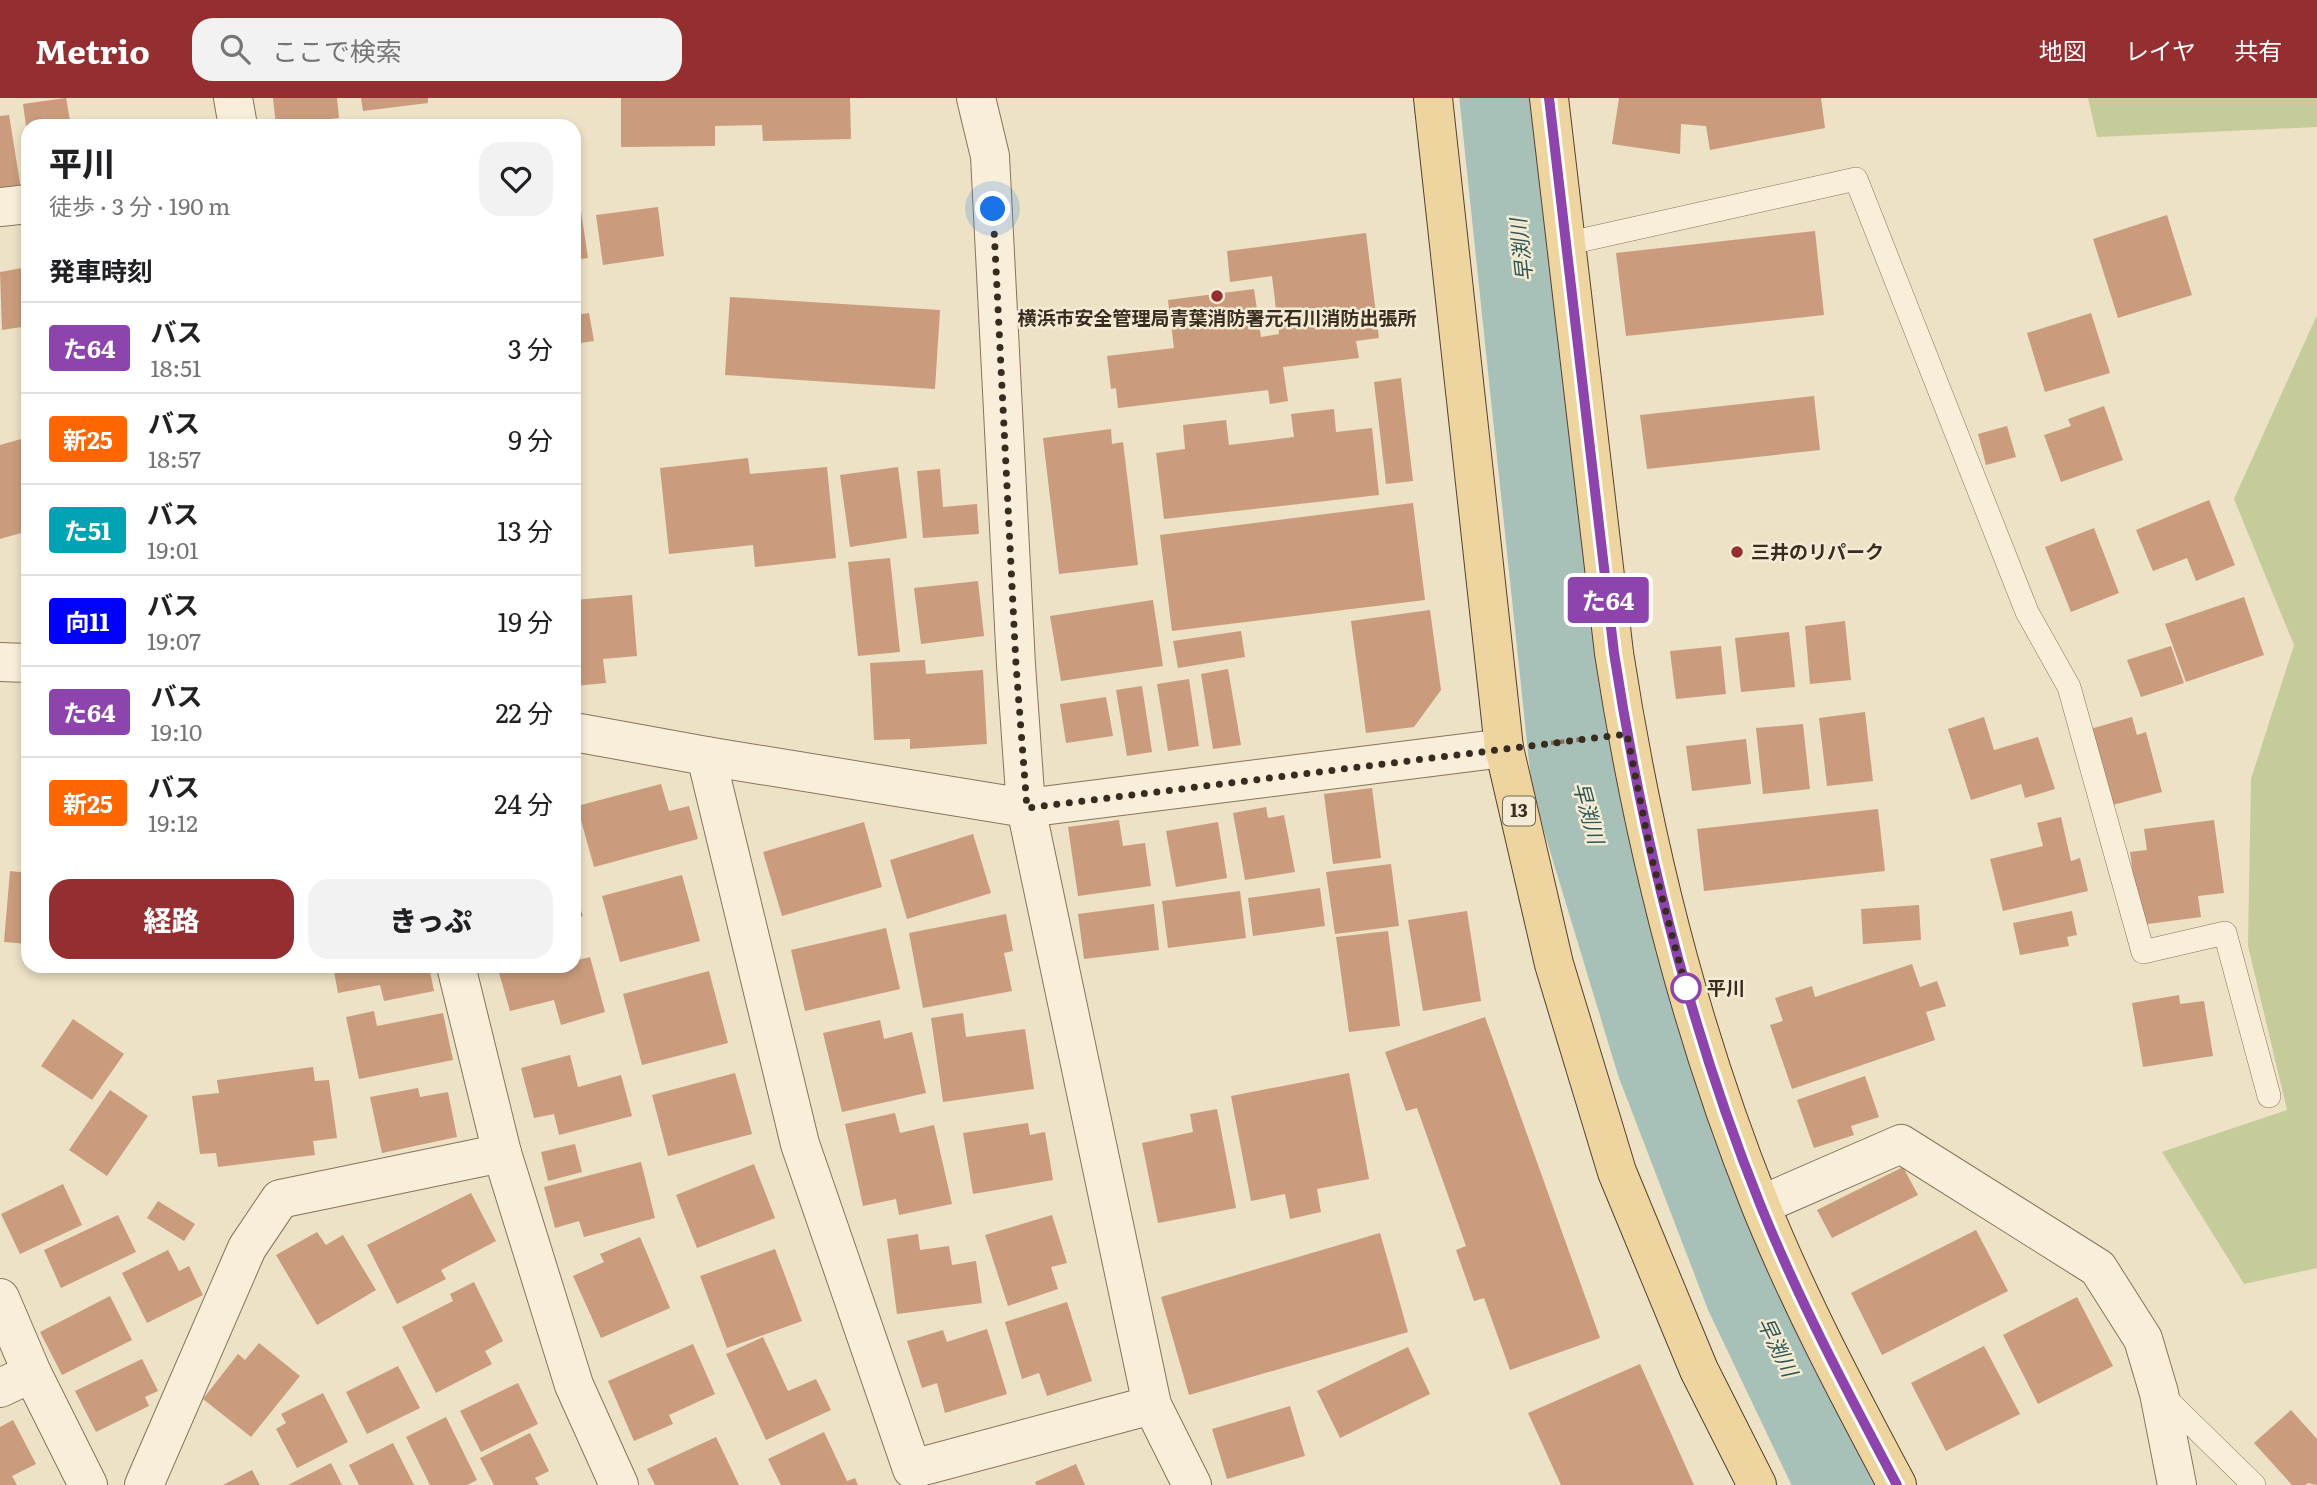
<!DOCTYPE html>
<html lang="ja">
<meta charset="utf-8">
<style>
body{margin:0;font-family:Literata,"Noto Sans JP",serif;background:#f2f2f2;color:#202124;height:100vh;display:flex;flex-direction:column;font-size:26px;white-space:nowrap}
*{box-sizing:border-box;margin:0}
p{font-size:23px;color:#757577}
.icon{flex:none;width:38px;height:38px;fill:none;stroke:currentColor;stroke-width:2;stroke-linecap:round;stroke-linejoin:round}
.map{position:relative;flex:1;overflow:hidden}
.panel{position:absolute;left:21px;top:21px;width:560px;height:854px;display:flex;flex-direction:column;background:#fff;border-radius:21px;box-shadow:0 4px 10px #0003}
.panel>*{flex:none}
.badge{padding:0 14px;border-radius:5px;font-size:24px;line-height:46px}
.you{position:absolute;width:35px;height:35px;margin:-18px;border:5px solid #fff;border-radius:50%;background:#1a73e8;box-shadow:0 0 0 10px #1a73e833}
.map>.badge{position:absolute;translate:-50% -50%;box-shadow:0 0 0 4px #fff}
h2{padding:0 28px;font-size:26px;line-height:63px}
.round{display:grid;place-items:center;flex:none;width:74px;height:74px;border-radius:21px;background:#f2f2f2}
.headline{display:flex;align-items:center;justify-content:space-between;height:119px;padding:0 28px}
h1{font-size:33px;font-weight:800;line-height:52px}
.primary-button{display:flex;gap:14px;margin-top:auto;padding:14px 28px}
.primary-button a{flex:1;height:80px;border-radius:21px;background:#952e30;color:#fff;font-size:28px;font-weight:800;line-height:80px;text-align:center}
.primary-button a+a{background:#f2f2f2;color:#202124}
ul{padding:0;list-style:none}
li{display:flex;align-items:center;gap:21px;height:91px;padding:0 28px;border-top:2px solid #e0e0e0}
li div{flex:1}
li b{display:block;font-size:26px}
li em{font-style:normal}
li .badge{min-width:77px;font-weight:700;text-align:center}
header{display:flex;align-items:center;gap:42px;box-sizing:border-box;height:98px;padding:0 35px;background:#952e30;color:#fff}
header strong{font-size:33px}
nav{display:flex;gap:38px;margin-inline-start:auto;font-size:24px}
.search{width:490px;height:63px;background:#f2f2f2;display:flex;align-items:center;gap:18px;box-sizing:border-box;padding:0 24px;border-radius:21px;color:#757577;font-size:26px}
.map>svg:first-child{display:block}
.green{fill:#c6cb9a}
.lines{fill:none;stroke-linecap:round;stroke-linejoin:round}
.river{stroke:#a7c1b9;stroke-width:93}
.building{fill:#ca9c7d}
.lane-casing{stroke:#88735c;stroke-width:24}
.street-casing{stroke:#88735c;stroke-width:40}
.primary-casing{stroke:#564130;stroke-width:40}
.path{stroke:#88735c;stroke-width:4.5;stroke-dasharray:5 3.5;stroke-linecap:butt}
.lane{stroke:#f8eed9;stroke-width:23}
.street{stroke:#f8eed9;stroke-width:38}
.primary{stroke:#eed5a0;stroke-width:38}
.line-casing{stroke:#fff;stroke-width:16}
.line{stroke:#8e44ad;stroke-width:10}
.walk{stroke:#382b20;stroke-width:7;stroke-dasharray:0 12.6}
.poi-dot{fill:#952e30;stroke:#f4ebd5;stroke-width:2.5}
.stop-dot{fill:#fff;stroke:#8e44ad;stroke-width:3.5}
.labels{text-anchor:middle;stroke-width:5;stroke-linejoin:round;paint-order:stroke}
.shield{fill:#f4ebd5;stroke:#706556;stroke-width:2}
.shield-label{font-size:18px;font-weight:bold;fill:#382b20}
.poi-label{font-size:19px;font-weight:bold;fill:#382b20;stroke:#f4ebd5}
.stop-label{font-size:19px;font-weight:bold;fill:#382b20;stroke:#f4ebd5;text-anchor:start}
.water-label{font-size:21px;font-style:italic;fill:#2f5755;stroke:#f4ebd5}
</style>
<header>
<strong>Metrio</strong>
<div class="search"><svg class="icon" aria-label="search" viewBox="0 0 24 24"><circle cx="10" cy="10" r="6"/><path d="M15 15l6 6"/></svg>ここで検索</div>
<nav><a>地図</a><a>レイヤ</a><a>共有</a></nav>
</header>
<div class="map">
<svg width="2317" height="1387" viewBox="0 0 2317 1387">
<rect width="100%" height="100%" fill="#ede1c6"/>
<g class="green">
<path d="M 2088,0 L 2317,0 L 2317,29 L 2097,39 Z"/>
<path d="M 2317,217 L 2317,1170 L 2244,1186 L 2162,1054 L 2287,1012 L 2248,848 L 2251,681 L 2294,547 L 2234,401 Z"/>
</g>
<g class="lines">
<path class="river" d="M 1506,0 L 1578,685 L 1662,962 L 1751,1194 L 1843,1387"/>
</g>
<g class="building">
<path d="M 66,0 L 71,28 L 26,28 L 23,6 Z"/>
<path d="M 273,0 L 337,0 L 339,20 L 276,27 Z"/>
<path d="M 361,0 L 428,0 L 428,5 L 363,13 Z"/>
<path d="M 621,0 L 850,0 L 851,41 L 763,43 L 762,27 L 715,28 L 715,48 L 621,49 Z"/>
<path d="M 1619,0 L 1821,0 L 1825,30 L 1710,52 L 1706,28 L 1681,26 L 1680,56 L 1612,46 Z"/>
<path d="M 9,17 L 21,91 L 0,94 L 0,18 Z"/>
<path d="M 547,22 L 549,28 L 529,28 L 528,27 Z"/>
<path d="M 658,109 L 664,158 L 603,167 L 596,117 Z"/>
<path d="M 581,113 L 588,160 L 574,162 L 574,114 Z"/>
<path d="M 2167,117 L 2192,197 L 2118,220 L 2093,141 Z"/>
<path d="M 1815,133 L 1824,217 L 1626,238 L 1616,155 Z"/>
<path d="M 1366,135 L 1379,240 L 1356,243 L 1359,260 L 1283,269 L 1288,303 L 1270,306 L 1268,292 L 1118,310 L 1116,290 L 1111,291 L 1107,258 L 1174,250 L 1168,202 L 1254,191 L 1261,239 L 1279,236 L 1272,178 L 1230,184 L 1227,153 Z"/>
<path d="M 28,169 L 28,228 L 2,232 L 0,174 Z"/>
<path d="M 730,199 L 940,212 L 935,291 L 725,277 Z"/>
<path d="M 589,215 L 594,243 L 574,246 L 574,217 Z"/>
<path d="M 2091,215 L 2110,275 L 2045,294 L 2027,235 Z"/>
<path d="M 1401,280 L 1413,383 L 1386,386 L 1374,284 Z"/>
<path d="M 1814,298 L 1820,352 L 1647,371 L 1640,317 Z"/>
<path d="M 2104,308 L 2123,362 L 2061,384 L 2044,337 L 2071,328 L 2068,321 Z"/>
<path d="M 1334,311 L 1336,334 L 1372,330 L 1379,397 L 1164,421 L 1156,355 L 1185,351 L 1183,327 L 1226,322 L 1229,347 L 1294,339 L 1291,316 Z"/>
<path d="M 2007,328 L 2016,359 L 1986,367 L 1978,336 Z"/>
<path d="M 1111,331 L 1112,346 L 1123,344 L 1138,467 L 1059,476 L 1043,340 Z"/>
<path d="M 28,339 L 28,433 L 0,441 L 0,347 Z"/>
<path d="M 748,360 L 750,376 L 827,369 L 836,460 L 755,469 L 753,447 L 669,456 L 660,370 Z"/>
<path d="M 898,369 L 907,440 L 850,449 L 840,377 Z"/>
<path d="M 940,371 L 943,409 L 977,406 L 979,436 L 923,440 L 917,373 Z"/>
<path d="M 2209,402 L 2235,467 L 2196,483 L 2187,460 L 2153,473 L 2136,432 Z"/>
<path d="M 1413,405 L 1425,502 L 1172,533 L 1160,437 Z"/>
<path d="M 2094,430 L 2119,495 L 2071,514 L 2045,449 Z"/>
<path d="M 890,460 L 900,554 L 858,558 L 848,464 Z"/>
<path d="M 978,483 L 984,538 L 921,546 L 914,490 Z"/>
<path d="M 632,497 L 637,558 L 603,561 L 606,585 L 574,588 L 574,502 Z"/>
<path d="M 2244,499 L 2264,557 L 2186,584 L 2165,526 Z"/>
<path d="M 1153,502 L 1163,568 L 1061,583 L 1050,518 Z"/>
<path d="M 1430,512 L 1441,592 L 1414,629 L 1366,635 L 1351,523 Z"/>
<path d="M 1845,523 L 1851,582 L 1810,586 L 1805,528 Z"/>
<path d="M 1241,533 L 1245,559 L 1178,570 L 1173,543 Z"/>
<path d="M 1789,534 L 1795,589 L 1741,594 L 1735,540 Z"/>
<path d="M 1721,548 L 1726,596 L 1676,601 L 1670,553 Z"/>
<path d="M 2171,548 L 2184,585 L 2141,599 L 2127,562 Z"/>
<path d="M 925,562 L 926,576 L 983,572 L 987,646 L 910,651 L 910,641 L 874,642 L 870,565 Z"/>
<path d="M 1228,571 L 1241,647 L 1213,651 L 1201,576 Z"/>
<path d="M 1189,581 L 1199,648 L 1168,653 L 1157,586 Z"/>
<path d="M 1142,588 L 1152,654 L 1127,658 L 1116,592 Z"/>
<path d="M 1106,599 L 1113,638 L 1066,645 L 1060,606 Z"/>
<path d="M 1865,614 L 1873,683 L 1827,688 L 1819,620 Z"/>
<path d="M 1984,619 L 1994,652 L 2038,639 L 2055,691 L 2025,700 L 2021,686 L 1971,702 L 1948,631 Z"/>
<path d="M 2132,619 L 2137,637 L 2146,634 L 2162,694 L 2109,708 L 2087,632 Z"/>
<path d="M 1803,626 L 1810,691 L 1763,696 L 1756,630 Z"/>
<path d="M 1746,641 L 1751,686 L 1692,693 L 1686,648 Z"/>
<path d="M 661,686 L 669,713 L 689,708 L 698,741 L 594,769 L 577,708 Z"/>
<path d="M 1372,690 L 1381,760 L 1333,766 L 1324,696 Z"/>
<path d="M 1266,709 L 1268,720 L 1284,717 L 1295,774 L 1245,782 L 1233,715 Z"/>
<path d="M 1878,711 L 1885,773 L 1704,793 L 1697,731 Z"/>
<path d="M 2061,719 L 2071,763 L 2080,760 L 2088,793 L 2003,813 L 1990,761 L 2043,748 L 2037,725 Z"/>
<path d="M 1119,722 L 1123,748 L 1145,745 L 1151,788 L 1078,798 L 1068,729 Z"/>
<path d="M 2214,722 L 2224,795 L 2198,798 L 2201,819 L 2140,827 L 2130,754 L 2147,752 L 2144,731 Z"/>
<path d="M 864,724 L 882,789 L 782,818 L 763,754 Z"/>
<path d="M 1218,724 L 1227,780 L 1176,789 L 1166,733 Z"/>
<path d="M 973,736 L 991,795 L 907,821 L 890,762 Z"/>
<path d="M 1391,766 L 1399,828 L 1335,836 L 1326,774 Z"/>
<path d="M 10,773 L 28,775 L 28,846 L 4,844 Z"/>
<path d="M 682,777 L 700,843 L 620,864 L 602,798 Z"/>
<path d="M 1320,790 L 1325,828 L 1253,838 L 1248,800 Z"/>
<path d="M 574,792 L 583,818 L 574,821 Z"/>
<path d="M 1240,793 L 1246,840 L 1168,850 L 1162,803 Z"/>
<path d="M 1154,806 L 1159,852 L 1084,861 L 1078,816 Z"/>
<path d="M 1919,807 L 1921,842 L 1863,846 L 1861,811 Z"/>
<path d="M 1467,813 L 1481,903 L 1423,913 L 1408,822 Z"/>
<path d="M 2072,813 L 2077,837 L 2067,839 L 2069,848 L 2020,857 L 2013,825 Z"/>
<path d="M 1006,816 L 1013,853 L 1004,855 L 1012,893 L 923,910 L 909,835 Z"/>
<path d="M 886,830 L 900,891 L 805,913 L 791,852 Z"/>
<path d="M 1388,833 L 1400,928 L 1349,934 L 1336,839 Z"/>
<path d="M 590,859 L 605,914 L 561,927 L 554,902 L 510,913 L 497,868 L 574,868 L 574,863 Z"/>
<path d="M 1912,866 L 1920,889 L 1937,883 L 1946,908 L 1926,914 L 1935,942 L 1792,991 L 1770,927 L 1783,923 L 1775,900 L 1812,888 L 1815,899 Z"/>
<path d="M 333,868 L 429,868 L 434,893 L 384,903 L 380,887 L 338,895 Z"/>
<path d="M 709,873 L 728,945 L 642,967 L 623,896 Z"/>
<path d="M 2179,897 L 2180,906 L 2204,903 L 2213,958 L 2143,969 L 2132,905 Z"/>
<path d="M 374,913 L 377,928 L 443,915 L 453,962 L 359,981 L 346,919 Z"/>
<path d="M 963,915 L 966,939 L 1025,931 L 1034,991 L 943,1004 L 931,920 Z"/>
<path d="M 1485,919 L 1600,1240 L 1510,1272 L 1484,1200 L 1474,1203 L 1456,1152 L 1466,1148 L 1417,1010 L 1406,1013 L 1385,954 Z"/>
<path d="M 73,921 L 124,956 L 92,1002 L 41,968 Z"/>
<path d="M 880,922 L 884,941 L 912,934 L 926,995 L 842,1014 L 823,935 Z"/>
<path d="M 570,957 L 578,989 L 621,977 L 632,1018 L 559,1037 L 554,1016 L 534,1020 L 521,970 Z"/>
<path d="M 313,969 L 315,983 L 329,982 L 337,1040 L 313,1043 L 315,1057 L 218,1069 L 216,1055 L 200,1056 L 192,998 L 219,995 L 217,982 Z"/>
<path d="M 735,975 L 752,1036 L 668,1058 L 652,997 Z"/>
<path d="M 1349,975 L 1369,1081 L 1317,1091 L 1321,1114 L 1290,1121 L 1285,1096 L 1251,1103 L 1231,998 Z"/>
<path d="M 1865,978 L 1879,1019 L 1851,1028 L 1854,1037 L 1814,1050 L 1797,1002 Z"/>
<path d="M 418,990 L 420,999 L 448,994 L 457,1039 L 382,1055 L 370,999 Z"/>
<path d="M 110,992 L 148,1018 L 107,1078 L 69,1052 Z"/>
<path d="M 1217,1011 L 1236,1110 L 1158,1125 L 1142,1045 L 1193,1034 L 1190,1016 Z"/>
<path d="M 895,1015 L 900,1035 L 934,1027 L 952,1106 L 899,1117 L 896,1101 L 863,1108 L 845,1026 Z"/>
<path d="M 1028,1025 L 1030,1037 L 1045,1034 L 1053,1082 L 973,1096 L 963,1035 Z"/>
<path d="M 575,1046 L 582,1074 L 548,1083 L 541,1054 Z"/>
<path d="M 641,1064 L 655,1120 L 584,1139 L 579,1123 L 555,1130 L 544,1089 Z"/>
<path d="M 754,1066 L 775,1120 L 697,1150 L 676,1097 Z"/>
<path d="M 1903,1069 L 1918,1097 L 1832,1140 L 1817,1112 Z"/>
<path d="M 63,1086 L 82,1127 L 20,1156 L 1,1116 Z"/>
<path d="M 471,1095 L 496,1143 L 441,1172 L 446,1181 L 397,1206 L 367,1147 Z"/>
<path d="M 158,1103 L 195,1126 L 184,1143 L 147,1120 Z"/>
<path d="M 118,1117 L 136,1154 L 61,1190 L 44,1152 Z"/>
<path d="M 1052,1117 L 1067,1165 L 1051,1169 L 1058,1191 L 1008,1208 L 985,1137 Z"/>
<path d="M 1976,1132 L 2008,1193 L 1882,1257 L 1851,1195 Z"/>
<path d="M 317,1134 L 326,1147 L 343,1137 L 376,1192 L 317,1227 L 276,1157 Z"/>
<path d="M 1380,1135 L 1408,1234 L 1189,1297 L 1161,1199 Z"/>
<path d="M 918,1136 L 920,1152 L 949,1148 L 952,1167 L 976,1163 L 982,1205 L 897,1216 L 887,1141 Z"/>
<path d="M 640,1139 L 670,1210 L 601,1240 L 573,1178 L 604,1164 L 600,1156 Z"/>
<path d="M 775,1151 L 802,1223 L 727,1250 L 700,1178 Z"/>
<path d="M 168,1152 L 179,1173 L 189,1168 L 203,1197 L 147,1225 L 122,1175 Z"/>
<path d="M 474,1184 L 503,1243 L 485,1253 L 492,1266 L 436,1295 L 402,1229 L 453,1203 L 450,1196 Z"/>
<path d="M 110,1198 L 132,1242 L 62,1277 L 40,1234 Z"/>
<path d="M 2077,1199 L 2113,1268 L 2038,1306 L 2003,1237 Z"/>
<path d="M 1067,1204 L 1092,1283 L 1047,1298 L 1039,1275 L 1022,1281 L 1005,1224 Z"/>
<path d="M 987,1231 L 1007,1296 L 945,1315 L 937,1285 L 922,1290 L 907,1243 L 943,1232 L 947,1244 Z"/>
<path d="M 763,1239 L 788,1293 L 816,1281 L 831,1312 L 766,1342 L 726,1256 Z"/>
<path d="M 259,1245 L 300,1278 L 251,1339 L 203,1301 L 238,1256 L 245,1262 Z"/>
<path d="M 693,1246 L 715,1296 L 669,1317 L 673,1326 L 634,1343 L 608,1283 Z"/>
<path d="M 1984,1248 L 2020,1316 L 1946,1353 L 1911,1285 Z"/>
<path d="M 1408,1249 L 1430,1296 L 1340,1340 L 1317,1293 Z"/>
<path d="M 142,1261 L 158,1293 L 145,1299 L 149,1308 L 96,1334 L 75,1293 Z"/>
<path d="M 1640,1266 L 1694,1387 L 1561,1387 L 1528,1315 Z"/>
<path d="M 398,1268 L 420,1310 L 367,1336 L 346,1294 Z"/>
<path d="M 518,1285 L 538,1326 L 481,1354 L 460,1313 Z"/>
<path d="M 323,1295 L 348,1344 L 297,1370 L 276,1331 L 286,1325 L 281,1316 Z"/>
<path d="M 1290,1308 L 1305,1358 L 1227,1381 L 1212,1331 Z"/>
<path d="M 2291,1312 L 2317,1341 L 2317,1387 L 2308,1385 L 2305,1387 L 2292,1387 L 2254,1345 Z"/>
<path d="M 446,1319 L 477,1382 L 467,1387 L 430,1387 L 406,1339 Z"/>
<path d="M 13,1322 L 36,1366 L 12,1378 L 17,1387 L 0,1387 L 0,1329 Z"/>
<path d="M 824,1334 L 847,1383 L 855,1380 L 858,1387 L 781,1387 L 768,1361 Z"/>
<path d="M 530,1335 L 549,1373 L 535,1380 L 539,1387 L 494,1387 L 480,1360 Z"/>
<path d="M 716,1339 L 739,1387 L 655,1387 L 647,1371 Z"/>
<path d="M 393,1345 L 414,1387 L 359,1387 L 349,1367 Z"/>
<path d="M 331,1365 L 342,1387 L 288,1387 Z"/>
<path d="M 1076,1366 L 1085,1387 L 1036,1387 L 1035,1384 Z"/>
<path d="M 252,1372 L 260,1387 L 223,1387 Z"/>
</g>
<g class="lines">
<g class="lane-casing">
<g id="lane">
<path d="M 1565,146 L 1856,81 L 2027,514 L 2069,589 L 2143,854 L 2225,835 L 2269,998"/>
<path d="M 2162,1297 L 2254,1387"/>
</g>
</g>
<g class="street-casing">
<g id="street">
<path d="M 233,0 L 238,28"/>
<path d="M 976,0 L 990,58 L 1016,567 L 1026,710 L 1152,1307 L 1192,1387"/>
<path d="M 0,109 L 28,106"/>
<path d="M 0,564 L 28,565"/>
<path d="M 574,634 L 706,658 L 1026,710 L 1504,650"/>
<path d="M 706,658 L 800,1046 L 912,1371 L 1152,1307"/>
<path d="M 456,868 L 502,1055 L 574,1287 L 619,1387"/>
<path d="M 1761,1107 L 1901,1046 L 2098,1170 L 2143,1241 L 2159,1295 L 2177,1387"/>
<path d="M 0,1200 L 32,1275 L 88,1387"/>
<path d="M 0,1290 L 32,1275"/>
<path d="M 144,1387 L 247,1150 L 280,1101 L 502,1055"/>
</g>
</g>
<g class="primary-casing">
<g id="primary">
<path d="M 1433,0 L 1504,650 L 1554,866 L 1617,1074 L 1699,1272 L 1757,1387"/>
<path d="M 1549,0 L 1614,555 C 1643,743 1689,929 1760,1106 C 1799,1203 1848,1295 1897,1387"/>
</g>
</g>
<path class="path" d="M 1551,645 L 1584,641"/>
<use href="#lane" class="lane"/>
<use href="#street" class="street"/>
<use href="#primary" class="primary"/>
</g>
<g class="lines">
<g class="line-casing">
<path id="line" d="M 1549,0 L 1614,555 C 1643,743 1689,929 1760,1106 C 1799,1203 1848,1295 1897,1387"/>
</g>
<use href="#line" class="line"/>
<path class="walk" d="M 993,111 L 1016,567 L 1027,710 L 1627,636 L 1652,761 L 1686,890"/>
</g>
<g class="poi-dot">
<circle cx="1217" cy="198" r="7"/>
<circle cx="1737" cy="454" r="7"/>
</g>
<circle class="stop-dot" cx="1686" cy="890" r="14"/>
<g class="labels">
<rect class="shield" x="1503" y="698.5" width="32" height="29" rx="5"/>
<g class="shield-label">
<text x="1519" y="719">13</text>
</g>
<g class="poi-label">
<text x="1217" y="227">横浜市安全管理局青葉消防署元石川消防出張所</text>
<text x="1751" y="461" text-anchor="start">三井のリパーク</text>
</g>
<g class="stop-label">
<text x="1707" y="897">平川</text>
</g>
<g class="water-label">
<text transform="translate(1522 152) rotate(-96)" y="7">早渕川</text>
<text transform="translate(1588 715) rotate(75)" y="7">早渕川</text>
<text transform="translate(1777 1249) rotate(64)" y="7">早渕川</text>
</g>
</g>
</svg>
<div class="you" style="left:993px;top:111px"></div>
<b class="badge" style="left:1608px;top:502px;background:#8e44ad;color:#fff">た64</b>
<section class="panel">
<div class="headline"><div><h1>平川</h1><p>徒歩 · 3 分 · 190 m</p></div><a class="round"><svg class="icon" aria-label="heart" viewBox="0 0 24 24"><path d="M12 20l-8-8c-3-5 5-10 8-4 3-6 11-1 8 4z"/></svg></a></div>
<h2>発車時刻</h2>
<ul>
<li><span class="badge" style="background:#8e44ad;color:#fff">た64</span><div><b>バス</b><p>18:51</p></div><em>3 分</em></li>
<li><span class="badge" style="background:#f60;color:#fff">新25</span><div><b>バス</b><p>18:57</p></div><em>9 分</em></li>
<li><span class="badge" style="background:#00a3b4;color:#fff">た51</span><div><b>バス</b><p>19:01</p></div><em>13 分</em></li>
<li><span class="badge" style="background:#00f;color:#fff">向11</span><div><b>バス</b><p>19:07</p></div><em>19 分</em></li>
<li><span class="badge" style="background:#8e44ad;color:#fff">た64</span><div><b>バス</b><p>19:10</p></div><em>22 分</em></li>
<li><span class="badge" style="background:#f60;color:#fff">新25</span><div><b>バス</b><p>19:12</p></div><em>24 分</em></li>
</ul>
<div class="primary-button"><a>経路</a><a>きっぷ</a></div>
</section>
</div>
